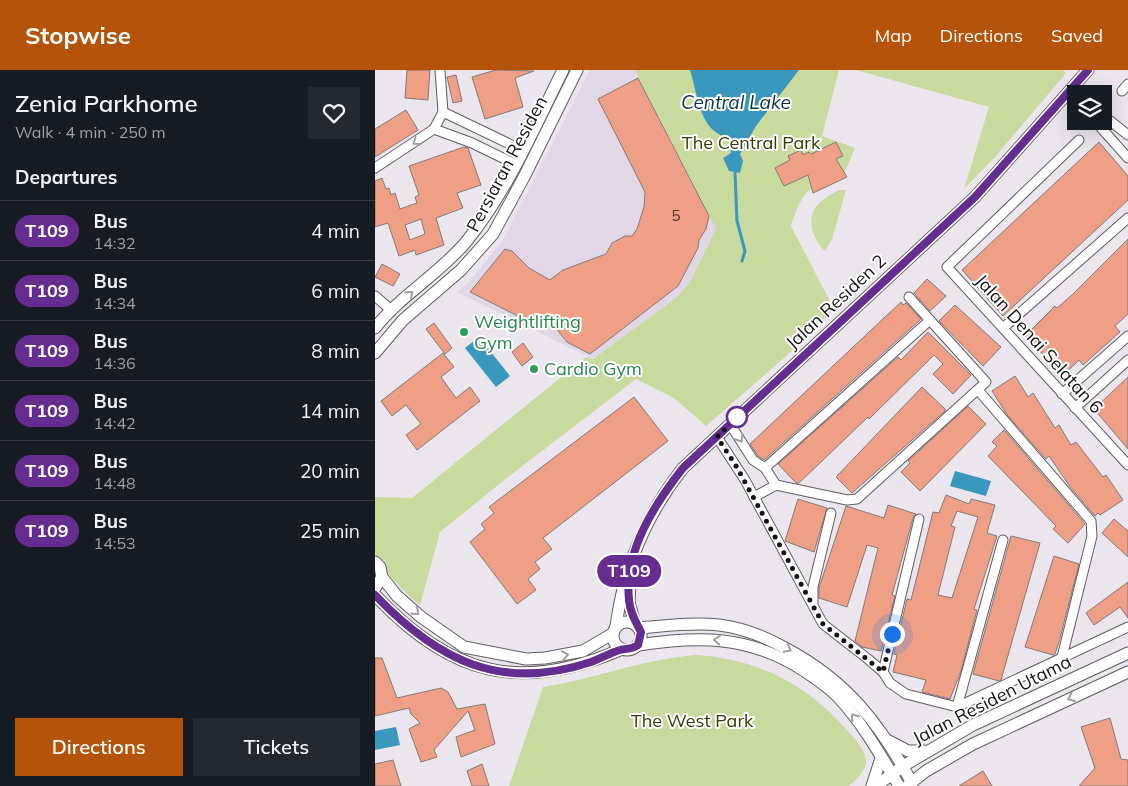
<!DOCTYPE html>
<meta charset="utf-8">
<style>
body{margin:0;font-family:Mulish,sans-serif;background:#242831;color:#f1f3f6;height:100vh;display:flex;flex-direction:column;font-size:19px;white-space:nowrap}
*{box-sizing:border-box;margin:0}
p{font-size:16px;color:#9ea1a6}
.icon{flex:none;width:28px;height:28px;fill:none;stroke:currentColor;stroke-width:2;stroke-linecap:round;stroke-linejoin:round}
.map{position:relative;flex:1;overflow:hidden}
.drawer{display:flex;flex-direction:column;background:#171b24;width:375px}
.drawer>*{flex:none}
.badge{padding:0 10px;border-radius:16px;font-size:18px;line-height:32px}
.controls{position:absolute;left:692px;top:15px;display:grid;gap:10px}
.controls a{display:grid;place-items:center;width:45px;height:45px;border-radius:0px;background:#171b24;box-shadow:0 5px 20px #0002;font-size:25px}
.you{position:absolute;width:25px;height:25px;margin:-12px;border:4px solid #fff;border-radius:50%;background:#1a73e8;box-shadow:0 0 0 8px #1a73e833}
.map>.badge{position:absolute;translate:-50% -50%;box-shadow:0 0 0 2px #fff}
h2{padding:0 15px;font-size:19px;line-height:45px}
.round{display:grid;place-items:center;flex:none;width:52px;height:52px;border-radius:0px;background:#242831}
.summary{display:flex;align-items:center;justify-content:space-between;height:85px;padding:0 15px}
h1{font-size:24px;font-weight:600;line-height:38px}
.action{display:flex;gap:10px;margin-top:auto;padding:10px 15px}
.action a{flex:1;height:58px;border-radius:0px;background:#b45309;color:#fff;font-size:20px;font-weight:600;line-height:58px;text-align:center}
.action a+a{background:#242831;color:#f1f3f6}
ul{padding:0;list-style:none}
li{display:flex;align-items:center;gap:15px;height:60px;padding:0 15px;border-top:1px solid #363941}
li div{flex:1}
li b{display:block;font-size:19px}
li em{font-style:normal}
li .badge{min-width:55px;font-weight:700;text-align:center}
header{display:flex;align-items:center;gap:30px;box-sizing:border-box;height:70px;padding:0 25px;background:#b45309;color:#fff}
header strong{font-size:24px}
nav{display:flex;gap:28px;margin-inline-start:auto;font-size:18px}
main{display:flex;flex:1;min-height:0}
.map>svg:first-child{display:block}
.built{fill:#e1d6e5}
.green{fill:#c8da9d}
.water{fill:#3a97bd}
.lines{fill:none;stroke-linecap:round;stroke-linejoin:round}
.stream{stroke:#3a97bd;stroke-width:3}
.building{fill:#f09f87;stroke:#837976;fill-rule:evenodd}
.minor-casing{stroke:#615c63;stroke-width:11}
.tertiary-casing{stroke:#615c63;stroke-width:13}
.minor{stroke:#fff;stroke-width:9}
.tertiary{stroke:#fff;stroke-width:11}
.oneway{stroke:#a1a0a1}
.line-casing{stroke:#fff;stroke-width:11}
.line{stroke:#662d91;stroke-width:8}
.walk{stroke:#131113;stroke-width:5;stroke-dasharray:0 9}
.leisure-dot{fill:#2e9e5b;stroke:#fff;stroke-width:2}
.stop-dot{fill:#fff;stroke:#662d91;stroke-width:2.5}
.labels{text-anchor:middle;stroke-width:4;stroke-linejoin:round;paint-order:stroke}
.number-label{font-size:15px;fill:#4a3430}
.park-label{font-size:18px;fill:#313d02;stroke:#fff}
.street-label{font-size:18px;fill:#131113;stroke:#fff}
.leisure-label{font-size:18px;fill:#27864d;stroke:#fff;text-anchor:start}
.water-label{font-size:19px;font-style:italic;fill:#0a3445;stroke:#fff}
</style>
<header>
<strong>Stopwise</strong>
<nav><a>Map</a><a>Directions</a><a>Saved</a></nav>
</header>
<main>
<section class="drawer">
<div class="summary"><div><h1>Zenia Parkhome</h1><p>Walk · 4 min · 250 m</p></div><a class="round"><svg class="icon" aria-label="heart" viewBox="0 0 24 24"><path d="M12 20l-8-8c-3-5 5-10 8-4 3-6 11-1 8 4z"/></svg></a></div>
<h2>Departures</h2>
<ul>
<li><span class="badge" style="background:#662d91;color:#fff">T109</span><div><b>Bus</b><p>14:32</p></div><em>4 min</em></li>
<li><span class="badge" style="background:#662d91;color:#fff">T109</span><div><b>Bus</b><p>14:34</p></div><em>6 min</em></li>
<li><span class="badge" style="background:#662d91;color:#fff">T109</span><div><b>Bus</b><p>14:36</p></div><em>8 min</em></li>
<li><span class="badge" style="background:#662d91;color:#fff">T109</span><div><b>Bus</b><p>14:42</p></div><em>14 min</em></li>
<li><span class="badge" style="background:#662d91;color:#fff">T109</span><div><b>Bus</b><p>14:48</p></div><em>20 min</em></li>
<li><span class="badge" style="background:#662d91;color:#fff">T109</span><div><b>Bus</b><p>14:53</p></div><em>25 min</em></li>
</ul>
<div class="action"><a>Directions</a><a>Tickets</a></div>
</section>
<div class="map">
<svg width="753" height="716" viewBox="0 0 753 716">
<rect width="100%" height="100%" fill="#ebe5ed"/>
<path class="built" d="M 215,0 L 260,0 L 341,159 L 315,212 L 302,227 L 218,289 L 82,222 L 93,213 L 128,170 Z"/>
<g class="green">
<path d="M 260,0 L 464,0 L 447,66 L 480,78 L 469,104 C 434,116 427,120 416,156 L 459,239 L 424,275 L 331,356 L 299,328 L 261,309 L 133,407 L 65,462 L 45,535 C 33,526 4,496 0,482 C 0,468 0,442 0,427 L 37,428 L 211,287 L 218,289 L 302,227 L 315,212 L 341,159 Z"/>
<path d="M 481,0 L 688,0 L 691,3 L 621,86 L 589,119 L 614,37 Z"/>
<path d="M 464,120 L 471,120 L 457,169 L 450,181 C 439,171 431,150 441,137 C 447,129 457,124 464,120 Z"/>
<path d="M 321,585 C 383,589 431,614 472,660 C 492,683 501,693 474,716 L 134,716 L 168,617 C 220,609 269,589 321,585 Z"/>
</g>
<g class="water">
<path d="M 315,0 L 424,0 L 381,56 L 365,84 L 368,91 L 365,103 L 354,101 L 348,88 L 356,83 C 354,64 348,69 338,60 C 323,46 321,18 315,0 Z"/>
<path d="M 104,267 L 135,306 L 121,317 L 90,278 Z"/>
<path d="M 580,401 L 616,411 L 611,426 L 575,416 Z"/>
<path d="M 21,657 L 25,675 L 0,680 L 0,661 Z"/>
</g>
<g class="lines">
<path class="stream" d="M 360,103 L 362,151 L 370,181 L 367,191"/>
</g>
<g class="building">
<path d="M 32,0 L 55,0 L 53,30 L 30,28 Z"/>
<path d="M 121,0 L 159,1 L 140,8 L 148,37 L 110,49 L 97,7 Z"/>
<path d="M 81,5 L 87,31 L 78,33 L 72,7 Z"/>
<path d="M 263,8 L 334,146 L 331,159 L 324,170 L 323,178 L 303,216 L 215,284 L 192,272 L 171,246 L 161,255 L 95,222 L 130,179 L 137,181 L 154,198 L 175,210 L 188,200 L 231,184 L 237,173 L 250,166 L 257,166 L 262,159 L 269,137 L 270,122 L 223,29 Z"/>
<path d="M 31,40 L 43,60 L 0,87 L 0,59 Z"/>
<path d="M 461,72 L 468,86 L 461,89 L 472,107 L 438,123 L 433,105 L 409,116 L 400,98 L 415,90 L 413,86 L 426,80 L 428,85 L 434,82 L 436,84 Z"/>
<path d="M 724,72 L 753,106 L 753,130 L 628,246 L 587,200 Z"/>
<path d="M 89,77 L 93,78 L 106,115 L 82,123 L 88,138 L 61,148 L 69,175 L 41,185 L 40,180 L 24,186 L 13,153 L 0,157 L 0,111 L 7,108 L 11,119 L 14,118 L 16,125 L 20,123 L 25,139 L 42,133 L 40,127 L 44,125 L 34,96 ZM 46,149 L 50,164 L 35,170 L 30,155 Z"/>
<path d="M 753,169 L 753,244 L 740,256 L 745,262 L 708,295 L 704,290 L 688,305 L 650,266 L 680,236 L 682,238 L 697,225 Z"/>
<path d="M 7,194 L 25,204 L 18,216 L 0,207 Z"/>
<path d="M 552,209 L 571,226 L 555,241 L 539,223 Z"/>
<path d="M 526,232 L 528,235 L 531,233 L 546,249 L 389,390 L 383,386 L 375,374 Z"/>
<path d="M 580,235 L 626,277 L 608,296 L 564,251 Z"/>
<path d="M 59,253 L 77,278 L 70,284 L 51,259 Z"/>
<path d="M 553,262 L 596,305 L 578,324 L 558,304 L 568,294 L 559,285 L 494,349 L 493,347 L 424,413 L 421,413 L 403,394 L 523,287 L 526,290 Z"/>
<path d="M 148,273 L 158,287 L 147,296 L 137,282 Z"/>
<path d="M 68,283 L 79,297 L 66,307 L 81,328 L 95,317 L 105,331 L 42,380 L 31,365 L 46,354 L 31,335 L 17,346 L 6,331 Z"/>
<path d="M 640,306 L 653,327 L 658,323 L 680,358 L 684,355 L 696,375 L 701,372 L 728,407 L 731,405 L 748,430 L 725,445 L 723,443 L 720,446 L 696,418 L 674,386 L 671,389 L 633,346 L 617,321 Z"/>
<path d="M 753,307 L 753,379 L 719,339 Z"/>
<path d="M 547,317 L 571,340 L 477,423 L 461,407 Z"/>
<path d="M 259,327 L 293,371 L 168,468 L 177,479 L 160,492 L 165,499 L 153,509 L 161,520 L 142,534 L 95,472 L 110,459 L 106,454 L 119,443 L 114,437 Z"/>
<path d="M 593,336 L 611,354 L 545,421 L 526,402 L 535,393 L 533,391 Z"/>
<path d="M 629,360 L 710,454 L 693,473 L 678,459 L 681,456 L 613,386 L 622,376 L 617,372 Z"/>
<path d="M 571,425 L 594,434 L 596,429 L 620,435 L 612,463 L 622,466 L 599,539 L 602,540 L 586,601 L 575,629 L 547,622 L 551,610 L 518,602 L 522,585 L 519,584 L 532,529 L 536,530 L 558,442 L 564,443 ZM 582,441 L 603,447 L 577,528 L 563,525 L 580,457 L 576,456 Z"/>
<path d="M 423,429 L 452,438 L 439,482 L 410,471 Z"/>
<path d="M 513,435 L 541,444 L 538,448 L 517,525 L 520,526 L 506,581 L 487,577 L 480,571 L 503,478 L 492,475 L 472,537 L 444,528 L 444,518 L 471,436 L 509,448 Z"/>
<path d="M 739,449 L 753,461 L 753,487 L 727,463 Z"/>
<path d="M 636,466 L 665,473 L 626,610 L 624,611 L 598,604 Z"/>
<path d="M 679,486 L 704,494 L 684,572 L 680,584 L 678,585 L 650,577 Z"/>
<path d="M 753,512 L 753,548 L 745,537 L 719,555 L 711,543 Z"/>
<path d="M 0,588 L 7,588 L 22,628 L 66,618 L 73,622 L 82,639 L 110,634 L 120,674 L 86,687 L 81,667 L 100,660 L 93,641 L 59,680 L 62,687 L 46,692 L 34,659 L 45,653 L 36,644 L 34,638 L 0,646 Z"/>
<path d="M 735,648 L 746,689 L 753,690 L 753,716 L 704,716 L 720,698 L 706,657 Z"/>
<path d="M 18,690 L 26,716 L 0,716 L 0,694 Z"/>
<path d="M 107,694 L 114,716 L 97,716 L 92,701 Z"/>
<path d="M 608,701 L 617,716 L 584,716 Z"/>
</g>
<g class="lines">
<g class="minor-casing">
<g id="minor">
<path d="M 747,21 L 753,14"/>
<path d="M 691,25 L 701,34"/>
<path d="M 68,42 L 147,80"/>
<path d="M 729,46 L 753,65"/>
<path d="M 720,51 L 753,88"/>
<path d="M 59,59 L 97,73 L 140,94"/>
<path d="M 704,70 L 572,197 L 753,395"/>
<path d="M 0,98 L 59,59 L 68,42 L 65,0"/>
<path d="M 0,226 L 16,240"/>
<path d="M 628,258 L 753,148"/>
<path d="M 603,320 L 716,451 L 717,466 L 687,587"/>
<path d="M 687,324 L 753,266"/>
<path d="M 700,338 L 753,290"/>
<path d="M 355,354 L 378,390 L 390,398 L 401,415 L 379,427"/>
<path d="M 342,367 L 370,410 L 448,554 L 493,589 L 508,602 L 515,613 L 531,624 L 582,637 L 753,557"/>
<path d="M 390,398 L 555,250"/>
<path d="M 401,415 L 472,430 L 482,429 L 611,312 L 534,227"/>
<path d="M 438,533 L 438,517 L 456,443"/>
<path d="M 508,602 L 544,449"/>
<path d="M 582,637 L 628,470"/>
</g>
</g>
<g class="tertiary-casing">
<g id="tertiary">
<path d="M 0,258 C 26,225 64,204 91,172 C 132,122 159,58 188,0"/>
<path d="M 0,283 L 28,250 L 86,200 L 118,164 L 149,107 L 202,0"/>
<path d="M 0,492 L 5,497 L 7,507 L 0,518"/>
<path d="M 7,507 L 22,526 L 46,547 L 89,577 L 151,589 L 170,588 L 208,581 L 237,564"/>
<path d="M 255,515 L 254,532 L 260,554"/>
<path d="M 0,525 C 75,605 145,624 247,579"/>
<circle cx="252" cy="566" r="14"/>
<path d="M 241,556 C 249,497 271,445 308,398 L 600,127 L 713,0"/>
<path d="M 264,558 C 290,556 318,552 344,555 C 368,558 391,567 412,579 C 472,611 505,654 537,713"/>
<path d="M 263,575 C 324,566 373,565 428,600 C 440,608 454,617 464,628 C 488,654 506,686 524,716"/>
<path d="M 514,671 L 533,681 L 550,681"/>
<path d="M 497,716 L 506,688"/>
<path d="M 501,716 L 528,696 L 598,655 L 753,583"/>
<path d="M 532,716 L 551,701 L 598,674 L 753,602"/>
</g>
</g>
<use href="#minor" class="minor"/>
<use href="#tertiary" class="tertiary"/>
</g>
<defs><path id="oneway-chevron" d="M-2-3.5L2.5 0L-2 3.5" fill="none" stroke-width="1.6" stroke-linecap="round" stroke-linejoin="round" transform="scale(1.25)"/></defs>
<g class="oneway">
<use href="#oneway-chevron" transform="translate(41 72) rotate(146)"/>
<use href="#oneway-chevron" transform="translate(35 224) rotate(-40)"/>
<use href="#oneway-chevron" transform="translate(365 369) rotate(58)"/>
<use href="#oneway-chevron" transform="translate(41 542) rotate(41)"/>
<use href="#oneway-chevron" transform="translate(342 570) rotate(-176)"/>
<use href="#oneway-chevron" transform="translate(413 579) rotate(28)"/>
<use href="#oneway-chevron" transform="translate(190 585) rotate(-12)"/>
<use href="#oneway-chevron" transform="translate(696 628) rotate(156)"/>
<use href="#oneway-chevron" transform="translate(479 647) rotate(-128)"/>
</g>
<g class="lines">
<g class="line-casing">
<path id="line" d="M 0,525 C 63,591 126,622 216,592 C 226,588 235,583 245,580 C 252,578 256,580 263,575 L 266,562 C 261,552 255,543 254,530 C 249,481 279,435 308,398 L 600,127 L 713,0"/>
</g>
<use href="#line" class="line"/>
<path class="walk" d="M 362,347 L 342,367 L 360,394 L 448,554 L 508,602 L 517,564"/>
</g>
<g class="leisure-dot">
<circle cx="89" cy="262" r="5"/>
<circle cx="159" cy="299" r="5"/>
</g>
<circle class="stop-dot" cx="362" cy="347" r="10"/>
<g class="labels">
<g class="number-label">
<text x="301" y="151">5</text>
</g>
<g class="park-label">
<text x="376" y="79">The Central Park</text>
<text x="317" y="657">The West Park</text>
</g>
<g class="street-label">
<text transform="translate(132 94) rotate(-62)" y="6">Persiaran Residen</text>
<text transform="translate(461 232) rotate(-43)" y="6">Jalan Residen 2</text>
<text transform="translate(664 274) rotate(48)" y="6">Jalan Denai Selatan 6</text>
<text transform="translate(617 630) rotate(-27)" y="6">Jalan Residen Utama</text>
</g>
<g class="leisure-label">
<text x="99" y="258">Weightlifting<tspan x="99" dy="21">Gym</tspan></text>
<text x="169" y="305">Cardio Gym</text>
</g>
<g class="water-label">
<text x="361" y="39">Central Lake</text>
</g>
</g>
</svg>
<div class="controls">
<a><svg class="icon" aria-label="layers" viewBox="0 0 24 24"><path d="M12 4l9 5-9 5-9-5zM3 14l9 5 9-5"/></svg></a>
</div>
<div class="you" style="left:517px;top:564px"></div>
<b class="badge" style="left:254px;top:501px;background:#662d91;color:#fff">T109</b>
</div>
</main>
